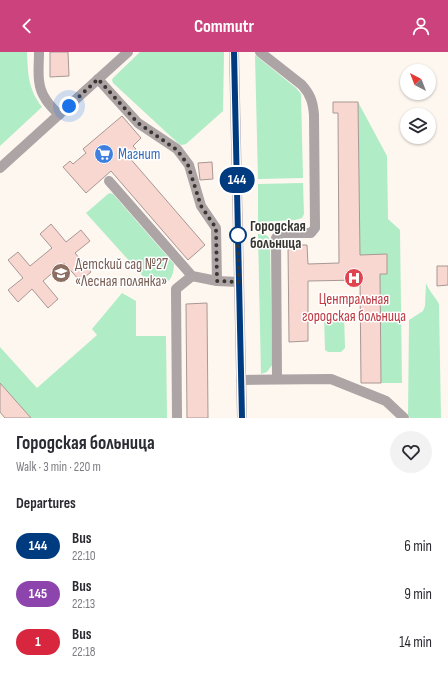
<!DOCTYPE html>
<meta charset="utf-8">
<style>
body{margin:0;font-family:"Sofia Sans Condensed",sans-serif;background:#f2f2f3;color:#2b2b33;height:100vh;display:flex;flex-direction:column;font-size:15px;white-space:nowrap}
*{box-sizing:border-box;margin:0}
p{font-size:13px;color:#7c7c81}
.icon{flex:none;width:22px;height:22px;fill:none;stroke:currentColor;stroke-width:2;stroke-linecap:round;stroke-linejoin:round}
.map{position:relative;height:366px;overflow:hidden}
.side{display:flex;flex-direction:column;background:#fff;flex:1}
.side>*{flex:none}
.badge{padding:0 8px;border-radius:13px;font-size:14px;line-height:26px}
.needle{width:26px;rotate:318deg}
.controls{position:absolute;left:400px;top:12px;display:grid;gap:8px}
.controls a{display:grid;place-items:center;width:36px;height:36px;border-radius:50%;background:#fff;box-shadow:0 1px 3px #0004;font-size:20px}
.you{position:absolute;width:20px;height:20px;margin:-10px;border:3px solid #fff;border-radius:50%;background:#1a73e8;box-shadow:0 0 0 6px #1a73e833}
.map>.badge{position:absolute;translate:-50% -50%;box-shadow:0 0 0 2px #fff}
h2{padding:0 16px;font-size:15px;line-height:36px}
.round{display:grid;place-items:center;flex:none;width:42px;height:42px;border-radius:21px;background:#f2f2f3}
.headline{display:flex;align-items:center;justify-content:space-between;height:68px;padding:0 16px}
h1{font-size:19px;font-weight:700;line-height:30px}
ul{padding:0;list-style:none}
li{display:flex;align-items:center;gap:12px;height:48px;padding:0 16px}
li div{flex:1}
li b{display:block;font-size:15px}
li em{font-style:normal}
li .badge{min-width:44px;font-weight:700;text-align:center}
header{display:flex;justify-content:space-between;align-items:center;height:52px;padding:0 16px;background:#cb427d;color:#fff;font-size:18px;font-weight:700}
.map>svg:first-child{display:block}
.green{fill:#b0ecc5}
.building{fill:#f8d7d0;stroke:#a89794}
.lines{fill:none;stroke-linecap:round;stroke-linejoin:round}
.minor{stroke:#aca4a5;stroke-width:10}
.line-casing{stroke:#fff;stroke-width:9}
.line{stroke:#003b80;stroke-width:6}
.walk{stroke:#3a3631;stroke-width:4;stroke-dasharray:0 7.2}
.stop-dot{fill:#fff;stroke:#003b80;stroke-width:2}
.labels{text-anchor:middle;stroke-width:3;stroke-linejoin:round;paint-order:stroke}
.shop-label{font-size:15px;fill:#366cbe;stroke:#fff;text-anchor:start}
.stop-label{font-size:15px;font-weight:bold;fill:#3a3631;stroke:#fff;text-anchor:start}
.education-label{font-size:15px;fill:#785e54;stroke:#fff;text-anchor:start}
.health-label{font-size:15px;fill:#be3a42;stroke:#fff}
</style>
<header><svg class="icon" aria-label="back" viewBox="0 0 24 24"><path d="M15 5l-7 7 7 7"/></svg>Commutr<svg class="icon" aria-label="person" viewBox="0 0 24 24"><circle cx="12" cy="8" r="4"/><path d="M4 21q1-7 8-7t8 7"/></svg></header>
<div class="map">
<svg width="448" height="366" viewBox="0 0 448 366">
<rect width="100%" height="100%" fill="#fef7f0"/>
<g class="green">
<path d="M 0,0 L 27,0 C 28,22 28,37 42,55 L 0,94 Z"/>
<path d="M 140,0 L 224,0 L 223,59 L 186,92 L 182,93 L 179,92 L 113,31 L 112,28 L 113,26 Z"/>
<path d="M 255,3 L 296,36 L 301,42 L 303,126 L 258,127 Z"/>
<path d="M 358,50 L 387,104 L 388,167 L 400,178 L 402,331 L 381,331 L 380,222 L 386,202 L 367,203 L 360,206 Z"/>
<path d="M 303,131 L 304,162 L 302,166 L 295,168 L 258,170 L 258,132 Z"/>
<path d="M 110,141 L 113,142 L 174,212 C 174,228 166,235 151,233 L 86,161 L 108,142 Z"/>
<path d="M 258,182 C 265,182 267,182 270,188 L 272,313 L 267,320 L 261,322 Z"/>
<path d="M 426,231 C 430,241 435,244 439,252 L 441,366 L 410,366 L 408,363 L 409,268 L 423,259 L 425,254 Z"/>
<path d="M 122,241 L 136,249 L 136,284 L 166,284 L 167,366 L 31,366 L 0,331 L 0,295 L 37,336 L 97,283 L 92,277 Z"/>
<path d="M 328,260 L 341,260 L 344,262 L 345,296 L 341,300 L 328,300 L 325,298 L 324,264 L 326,261 Z"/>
</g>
<g class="building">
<path d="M 50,0 L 68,0 L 69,24 L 50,25 Z"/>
<path d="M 333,50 L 358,50 L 360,203 L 387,202 L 387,222 L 380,222 L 381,331 L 361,331 L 360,228 L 308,229 L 308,289 L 289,290 L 288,193 L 307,193 L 308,212 L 339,211 L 338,61 L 333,61 Z"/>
<path d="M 122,64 L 141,86 L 133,94 L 136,97 L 128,104 L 205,193 L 188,208 L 111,119 L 86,141 L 63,115 L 70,109 L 73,112 L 86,101 L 83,97 Z"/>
<path d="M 212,110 L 213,127 L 200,128 L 198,111 Z"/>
<path d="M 51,172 L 66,190 L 81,178 L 90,189 L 75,201 L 91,220 L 80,229 L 64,211 L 43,229 L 58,247 L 48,256 L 32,237 L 18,250 L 8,238 L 23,226 L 8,208 L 18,200 L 30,214 L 52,196 L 40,182 Z"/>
<path d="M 437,214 L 448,214 L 448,233 L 437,234 Z"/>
<path d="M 207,251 L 208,366 L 187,366 L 186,252 Z"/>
<path d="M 0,331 L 31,366 L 5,366 L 0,360 Z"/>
</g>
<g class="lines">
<g class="minor">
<path d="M 39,0 C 39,15 36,33 45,46 C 48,52 54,57 59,63"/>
<path d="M 234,0 L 242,366"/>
<path d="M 260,0 L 302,33 C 311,43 313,51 314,63 L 315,176 L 311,181 L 281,181 L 276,186 L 277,327"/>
<path d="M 98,27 L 138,71 L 177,97 L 189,113 L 201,154 L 216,176 L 217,229"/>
<path d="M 0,116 L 128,0"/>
<path d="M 109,129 L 192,224 L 217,229 L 239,230"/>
<path d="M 241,328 L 331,327 L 386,349 L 404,366"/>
<path d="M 177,366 L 176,237 L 192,224"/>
</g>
</g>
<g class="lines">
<g class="line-casing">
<path id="line" d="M 234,0 L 242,366"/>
</g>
<use href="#line" class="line"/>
<path class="walk" d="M 69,54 L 98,27 L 138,71 L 177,98 L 188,113 L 201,154 L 216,176 L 217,229 L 239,230 L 238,183"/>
</g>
<defs>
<g id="supermarket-disc" transform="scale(1)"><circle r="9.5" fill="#3f7fe0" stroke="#fff"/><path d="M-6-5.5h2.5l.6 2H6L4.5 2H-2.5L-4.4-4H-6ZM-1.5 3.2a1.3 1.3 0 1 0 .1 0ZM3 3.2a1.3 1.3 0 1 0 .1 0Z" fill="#fff"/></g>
<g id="school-disc" transform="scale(1)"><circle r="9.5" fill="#8d6e63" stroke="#fff"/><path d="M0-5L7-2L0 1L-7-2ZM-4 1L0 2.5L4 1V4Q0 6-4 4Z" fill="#fff"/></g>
<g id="hospital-disc" transform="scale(1)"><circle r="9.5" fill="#e0444e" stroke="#fff"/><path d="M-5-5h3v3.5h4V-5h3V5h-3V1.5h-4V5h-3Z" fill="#fff"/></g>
</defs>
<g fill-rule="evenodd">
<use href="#supermarket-disc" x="104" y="102"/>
<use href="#school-disc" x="61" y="221"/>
<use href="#hospital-disc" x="354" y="226"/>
</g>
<circle class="stop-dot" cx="238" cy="183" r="8"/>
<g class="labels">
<g class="shop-label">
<text x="118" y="107">Магнит</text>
</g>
<g class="stop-label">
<text x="250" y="179">Городская<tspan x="250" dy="17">больница</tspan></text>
</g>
<g class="education-label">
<text x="75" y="217">Детский сад №27<tspan x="75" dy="17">«Лесная полянка»</tspan></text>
</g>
<g class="health-label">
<text x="354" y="252">Центральная<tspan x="354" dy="17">городская больница</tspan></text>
</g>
</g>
</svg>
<div class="controls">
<a><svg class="needle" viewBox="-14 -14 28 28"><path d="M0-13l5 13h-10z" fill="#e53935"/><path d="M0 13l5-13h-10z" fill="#7c7c81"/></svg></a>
<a><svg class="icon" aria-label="layers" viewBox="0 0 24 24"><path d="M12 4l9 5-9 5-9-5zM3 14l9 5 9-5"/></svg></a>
</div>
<div class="you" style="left:69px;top:54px"></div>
<b class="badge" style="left:237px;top:128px;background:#003b80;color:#fff">144</b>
</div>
<section class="side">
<div class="headline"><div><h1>Городская больница</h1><p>Walk · 3 min · 220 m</p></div><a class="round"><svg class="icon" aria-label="heart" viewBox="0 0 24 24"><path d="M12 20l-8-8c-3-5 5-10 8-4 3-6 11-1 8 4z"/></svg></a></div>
<h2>Departures</h2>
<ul>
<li><span class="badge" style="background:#003b80;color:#fff">144</span><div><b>Bus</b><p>22:10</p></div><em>6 min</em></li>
<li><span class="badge" style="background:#8e44ad;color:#fff">145</span><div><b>Bus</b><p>22:13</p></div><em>9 min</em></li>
<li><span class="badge" style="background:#d7263d;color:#fff">1</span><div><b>Bus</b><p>22:18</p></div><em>14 min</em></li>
</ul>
</section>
